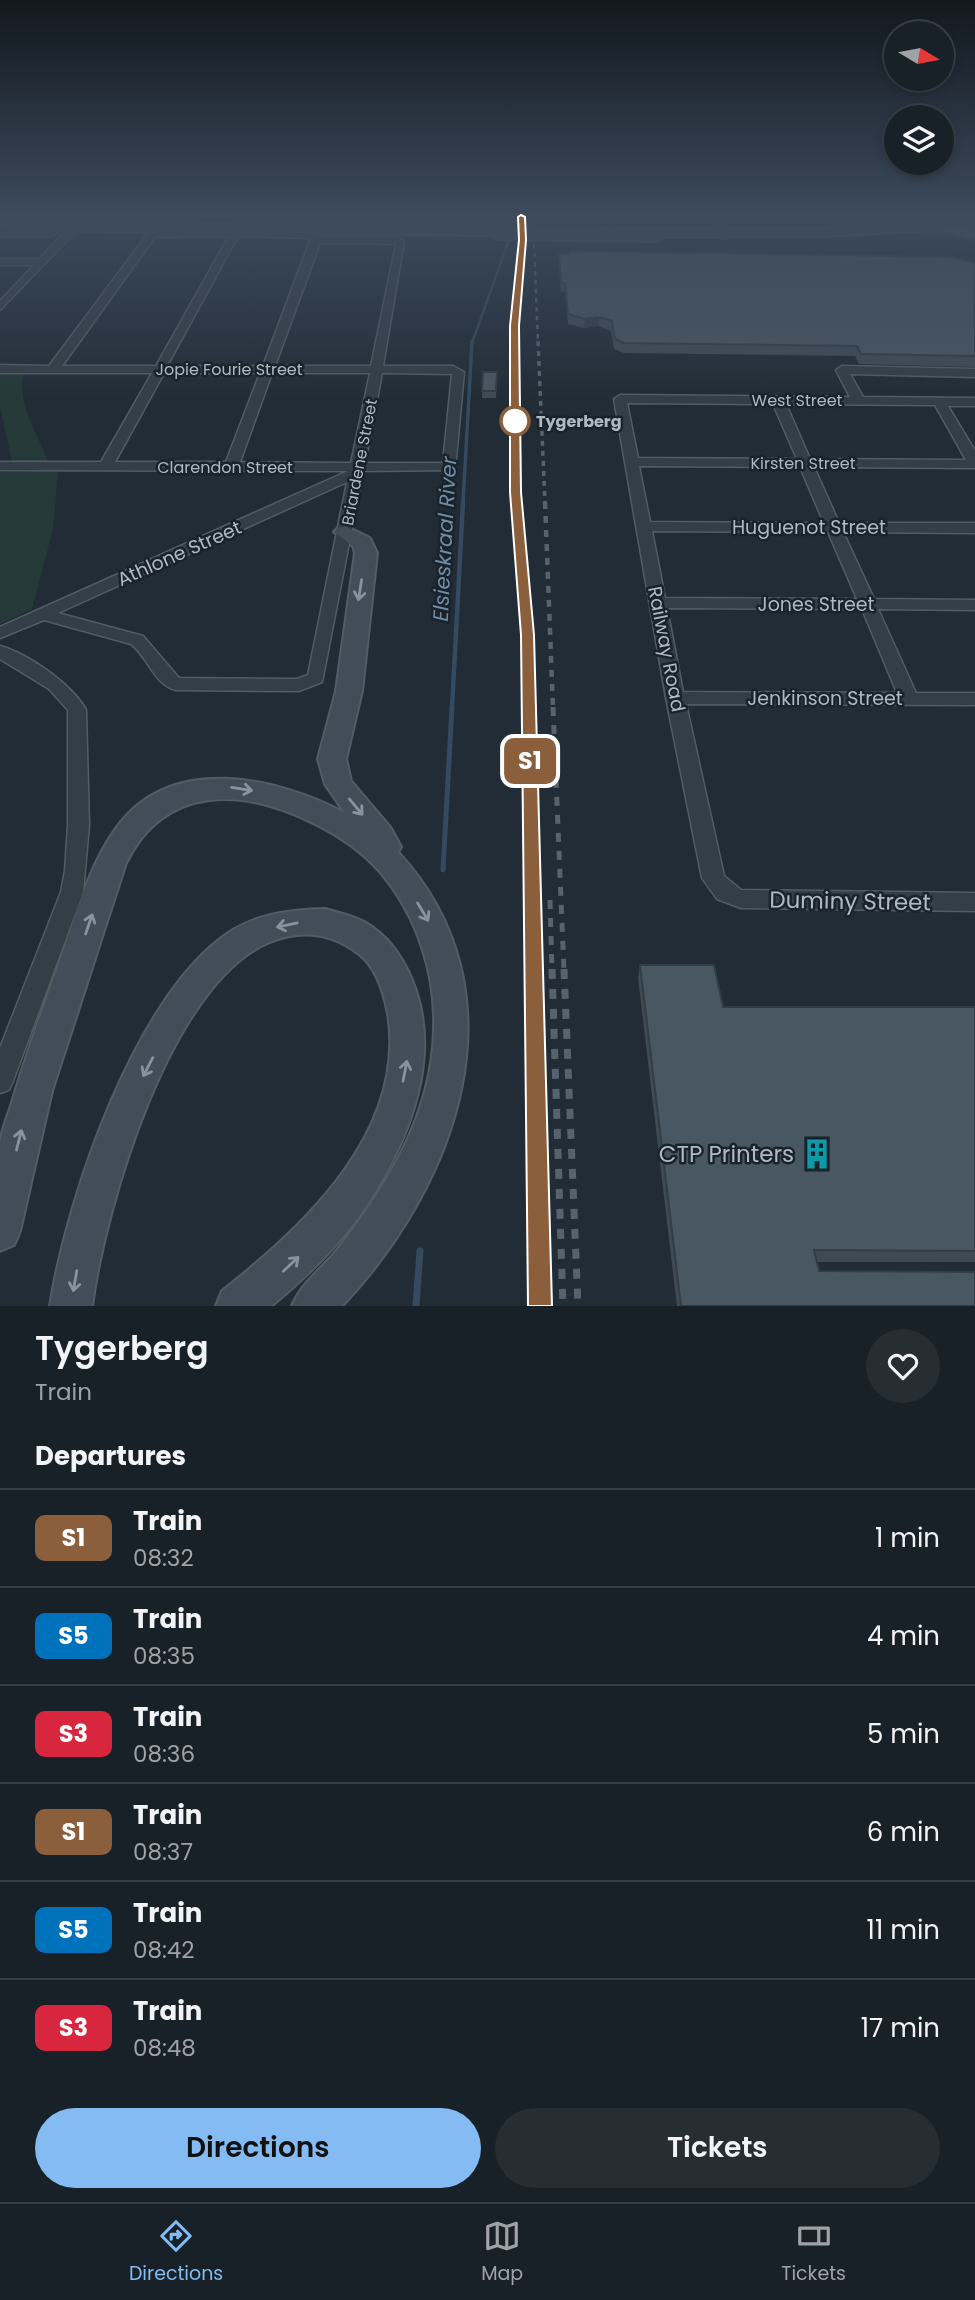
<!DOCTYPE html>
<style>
body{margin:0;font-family:Poppins,sans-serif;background:#262e34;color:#f1f3f6;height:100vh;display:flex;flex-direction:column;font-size:26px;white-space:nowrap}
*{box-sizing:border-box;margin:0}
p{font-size:23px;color:#9fa3a8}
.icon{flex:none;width:38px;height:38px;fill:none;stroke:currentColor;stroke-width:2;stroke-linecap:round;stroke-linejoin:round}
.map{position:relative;height:1306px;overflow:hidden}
.side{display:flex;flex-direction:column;background:#192128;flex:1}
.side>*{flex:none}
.badge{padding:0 14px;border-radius:10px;font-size:24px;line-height:46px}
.needle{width:46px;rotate:100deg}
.controls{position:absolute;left:884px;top:21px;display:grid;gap:14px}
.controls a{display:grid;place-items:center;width:70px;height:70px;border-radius:50%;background:#192128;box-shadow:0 4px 10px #0003,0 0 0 2px #373e45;font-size:35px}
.map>.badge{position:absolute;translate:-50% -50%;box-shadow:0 0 0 4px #fff}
h2{padding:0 35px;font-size:26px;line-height:63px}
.round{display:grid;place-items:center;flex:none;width:74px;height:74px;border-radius:37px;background:#262e34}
.head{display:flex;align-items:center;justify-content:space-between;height:119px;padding:0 35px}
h1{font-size:33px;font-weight:600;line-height:52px}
.cta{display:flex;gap:14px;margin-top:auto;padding:14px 35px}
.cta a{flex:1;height:80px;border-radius:42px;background:#84bbf2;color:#111;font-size:28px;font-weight:600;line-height:80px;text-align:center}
.cta a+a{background:#262e34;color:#f1f3f6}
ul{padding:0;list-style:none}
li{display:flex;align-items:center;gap:21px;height:98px;padding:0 35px;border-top:2px solid #373e45}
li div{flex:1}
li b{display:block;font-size:26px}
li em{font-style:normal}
li .badge{min-width:77px;font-weight:700;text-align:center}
.menu{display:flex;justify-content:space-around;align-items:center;height:98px;border-top:2px solid #373e45;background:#192128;font-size:19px;color:#9fa3a8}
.menu a{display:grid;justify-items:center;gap:4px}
.menu .active{color:#84bbf2}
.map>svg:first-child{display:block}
.green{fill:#243938}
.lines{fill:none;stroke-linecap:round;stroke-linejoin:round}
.stream-far4{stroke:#354a5c;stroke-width:2.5}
.stream-far3{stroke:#354a5c;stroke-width:3.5}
.stream-far2{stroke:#354a5c;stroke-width:4.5}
.stream-far1{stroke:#354a5c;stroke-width:5}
.stream{stroke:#354a5c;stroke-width:7}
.minor-casing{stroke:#515c64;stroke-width:3}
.tertiary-casing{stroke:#515c64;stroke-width:3}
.secondary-casing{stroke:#515c64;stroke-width:4}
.primary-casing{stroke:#3d4750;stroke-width:4}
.minor{fill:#343e46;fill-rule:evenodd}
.tertiary{fill:#343e46;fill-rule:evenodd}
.secondary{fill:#424d59;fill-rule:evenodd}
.primary{fill:#525d67;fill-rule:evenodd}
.rail-far4{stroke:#56626d;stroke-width:2.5;stroke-dasharray:4.5 4.5;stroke-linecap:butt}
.rail-far3{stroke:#56626d;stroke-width:3.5;stroke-dasharray:5 5;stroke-linecap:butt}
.rail-far2{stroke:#56626d;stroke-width:4.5;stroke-dasharray:7 7;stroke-linecap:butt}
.rail-far1{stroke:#56626d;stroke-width:5;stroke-dasharray:9 9;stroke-linecap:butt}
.rail{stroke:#56626d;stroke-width:7;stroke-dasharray:10 10;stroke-linecap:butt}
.secondary-bridge-casing{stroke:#515c64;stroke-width:16;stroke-linecap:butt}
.secondary-bridge{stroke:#424d59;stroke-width:14}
.wall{fill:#3f4b54}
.shaded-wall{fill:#333d45}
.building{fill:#495762;stroke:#333d45;stroke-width:2}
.oneway{stroke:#88939e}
.line{fill:#8b5e3c;stroke:#fff;stroke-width:2}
.stop-dot{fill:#fff;stroke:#8b5e3c;stroke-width:3.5}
.labels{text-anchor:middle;stroke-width:5;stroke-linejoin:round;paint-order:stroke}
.far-street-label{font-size:16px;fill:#aeb9c3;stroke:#1a232b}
.far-stop-label{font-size:16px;font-weight:bold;fill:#aeb9c3;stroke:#1a232b;text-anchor:start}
.street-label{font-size:19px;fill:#aeb9c3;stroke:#1a232b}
.water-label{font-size:21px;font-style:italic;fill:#708da6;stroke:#1a232b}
.near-street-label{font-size:23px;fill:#aeb9c3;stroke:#1a232b}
.near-poi-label{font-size:23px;fill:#aeb9c3;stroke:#1a232b;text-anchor:end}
</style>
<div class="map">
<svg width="975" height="1306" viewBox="0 0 975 1306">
<rect width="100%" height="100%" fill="#212c36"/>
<g class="green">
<path d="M 0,373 L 24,373 C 16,403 38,434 48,461 L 12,461 L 0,407 Z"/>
<path d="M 0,472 L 58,472 L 53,529 L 32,609 L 0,624 Z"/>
</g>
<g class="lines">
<path class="stream-far4" d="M 472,343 L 509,240 L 507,217"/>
<path class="stream-far3" d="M 463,503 L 472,341"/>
<path class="stream-far2" d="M 452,708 L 463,502"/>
<path class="stream-far1" d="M 443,870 L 452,707"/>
<path class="stream" d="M 416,1306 L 420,1251"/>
<g class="minor-casing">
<g id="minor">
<path d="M 320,217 L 329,217 L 322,226 L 298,228 L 293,225 L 316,221 Z"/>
<path d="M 712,217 L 720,217 L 728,238 L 722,238 Z"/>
<path d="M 0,230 L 52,230 L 57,233 L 52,236 L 0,236 Z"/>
<path d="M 305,230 L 319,234 L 321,237 L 393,237 L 404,241 L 383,366 L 453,366 L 464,372 L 455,470 L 363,471 L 322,682 L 299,691 L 176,690 C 153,684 149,658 131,644 L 44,620 L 0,638 L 0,627 L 348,471 L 0,470 L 0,462 L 101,462 L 152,373 L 0,373 L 0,365 L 49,366 L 149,232 ZM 229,236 L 156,366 L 62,366 L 155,237 ZM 238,236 L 311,238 L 263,366 L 167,366 ZM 320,243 L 396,244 L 371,366 L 275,366 ZM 164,373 L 260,373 L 226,462 L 115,462 ZM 272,373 L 370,373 L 351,463 L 240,462 ZM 382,373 L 452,374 L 443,463 L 365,463 ZM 347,482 L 308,675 L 297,679 L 179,678 L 143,636 L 58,613 Z"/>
<path d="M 64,233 L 72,235 L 0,310 L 0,301 L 34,265 L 0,265 L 0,259 L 39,259 Z"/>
<path d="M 842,366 L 975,369 L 975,377 L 850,374 L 863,397 L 975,398 L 975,406 L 948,406 L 975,451 L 975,468 L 814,467 L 839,523 L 975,523 L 975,533 L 843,532 L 874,599 L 975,600 L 975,610 L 878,609 L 916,693 L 975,693 L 975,705 L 686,704 L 724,876 L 741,890 L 975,893 L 975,911 L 741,908 L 717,899 L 702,878 L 666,698 L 614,399 L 620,395 L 850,397 L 836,370 ZM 627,403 L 773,404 L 797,459 L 638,458 ZM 786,404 L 935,405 L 966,460 L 810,459 ZM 639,466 L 800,467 L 824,523 L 650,522 ZM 652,531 L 828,532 L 857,599 L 665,598 ZM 667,608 L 862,609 L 897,693 L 683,692 Z"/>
<path d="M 0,646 C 27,653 73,685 86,710 L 89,825 L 83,892 L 13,1081 L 9,1090 L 0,1093 L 0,1048 L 61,892 L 65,870 L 68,825 L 68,710 L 49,689 L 0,659 Z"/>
</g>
</g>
<g class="tertiary-casing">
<path id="tertiary" d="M 78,217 L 89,217 L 71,237 L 63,237 L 63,233 Z"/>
</g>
<g class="secondary-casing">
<g id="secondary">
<path d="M 975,220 L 975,228 L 821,236 L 637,237 L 631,233 L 637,229 L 821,228 Z"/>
<path d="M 0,222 L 497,227 L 503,231 L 497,235 L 0,230 Z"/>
<path d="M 345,526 L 370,538 L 377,553 L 362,691 L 346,759 L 351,781 L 390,827 L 401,847 L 398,852 C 527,992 458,1183 342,1306 L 292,1306 C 302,1282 322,1269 338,1249 C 388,1185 432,1114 434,1030 C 436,973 417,916 381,873 C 362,851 338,835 313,823 C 243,788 165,784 126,863 L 52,1091 L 20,1231 L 14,1245 L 0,1251 C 0,1216 0,1180 0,1145 C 1,1130 9,1114 13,1099 C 26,1055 42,1012 57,969 C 74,922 87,868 117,827 C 171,753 276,777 345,813 L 325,784 L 318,759 L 336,691 L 355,553 L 353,546 L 334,532 L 338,528 Z"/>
<path d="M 325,909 C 338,913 354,916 366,923 C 388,936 402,956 412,980 C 442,1053 412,1133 372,1197 C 346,1239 309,1275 271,1306 L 216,1306 L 222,1291 C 304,1227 407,1131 388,1014 C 384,993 377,968 359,954 C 332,933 302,929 270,942 C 170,982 105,1208 92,1306 L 50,1306 C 67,1198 137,989 233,930 C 261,913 293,910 325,909 Z"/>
</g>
</g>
<g class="primary-casing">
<path id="primary" d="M 947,225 L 975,231 L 975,239 L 942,232 L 940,229 Z"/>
</g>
<use href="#minor" class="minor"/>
<use href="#tertiary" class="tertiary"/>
<use href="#secondary" class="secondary"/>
<use href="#primary" class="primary"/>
<g class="rail-far4">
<path d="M 533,217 L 538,343"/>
<path d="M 515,343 L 521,217"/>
</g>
<g class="rail-far3">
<path d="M 515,341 L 517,503"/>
<path d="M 538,341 L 545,503"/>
</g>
<g class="rail-far2">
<path d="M 517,502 L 528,635 L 529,708"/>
<path d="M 545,502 L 553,708"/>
</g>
<g class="rail-far1">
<path d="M 529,707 L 534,971"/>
<path d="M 553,707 L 564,971"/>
<path d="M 550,900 L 552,971"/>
</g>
<g class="rail">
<path d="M 534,969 L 540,1306"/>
<path d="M 552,969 L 563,1306"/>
<path d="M 564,969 L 578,1306"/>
</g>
<g class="secondary-bridge-casing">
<path id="secondary-bridge" d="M 496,233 L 657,235"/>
</g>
<use href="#secondary-bridge" class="secondary-bridge"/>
</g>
<g class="wall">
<path d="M 559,254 L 975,263 L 975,367 L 859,364 L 855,356 L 624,353 L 614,349 L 611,331 L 598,326 L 584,328 L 568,324 L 565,292 L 561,292 Z"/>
<path d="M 483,372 L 497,372 L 496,398 L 482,398 Z"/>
<path d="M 640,965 L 723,1007 L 975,1007 L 975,1262 L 817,1262 L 819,1271 L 975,1306 L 677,1306 L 638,978 Z"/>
</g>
<path class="shaded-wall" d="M 599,317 L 598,326 L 584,328 L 585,319 Z"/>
<g class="building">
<path d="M 572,251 L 952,257 L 975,263 L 975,356 L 861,354 L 857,346 L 624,343 L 615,339 L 612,321 L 599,317 L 585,319 L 568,314 L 565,283 L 561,283 L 559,254 L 568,254 Z"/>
<path d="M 483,372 L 497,372 L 496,391 L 482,391 Z"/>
<path d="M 640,965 L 714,965 L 723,1007 L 975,1007 L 975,1251 L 814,1250 L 819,1271 L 975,1272 L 975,1306 L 681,1306 Z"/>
</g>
<defs><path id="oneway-shaft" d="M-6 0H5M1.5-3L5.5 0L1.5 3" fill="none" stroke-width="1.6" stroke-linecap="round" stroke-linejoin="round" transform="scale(1.75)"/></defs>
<g class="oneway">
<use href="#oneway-shaft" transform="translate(360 590) rotate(99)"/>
<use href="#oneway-shaft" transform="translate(242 789) rotate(9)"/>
<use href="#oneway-shaft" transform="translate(356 807) rotate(50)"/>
<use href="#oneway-shaft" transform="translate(423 912) rotate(59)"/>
<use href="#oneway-shaft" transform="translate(89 924) rotate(-71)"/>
<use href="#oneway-shaft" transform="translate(287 925) rotate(168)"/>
<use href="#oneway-shaft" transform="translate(148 1067) rotate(117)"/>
<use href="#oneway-shaft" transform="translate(405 1071) rotate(-79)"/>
<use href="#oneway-shaft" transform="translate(19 1140) rotate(-76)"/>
<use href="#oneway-shaft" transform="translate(291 1264) rotate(-43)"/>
<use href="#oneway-shaft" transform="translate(75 1281) rotate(100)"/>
</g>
<linearGradient id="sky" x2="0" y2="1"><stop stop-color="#12181e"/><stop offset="0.54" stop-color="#3d4b5d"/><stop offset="1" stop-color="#3d4b5d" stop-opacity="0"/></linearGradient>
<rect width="975" height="400" fill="url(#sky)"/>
<path class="line" d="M 521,215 L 525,217 L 526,240 L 519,326 L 521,492 L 534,635 L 552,1306 L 528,1306 L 521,635 L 510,492 L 510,326 L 519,240 L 518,217 Z"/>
<defs>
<g id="building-bare" transform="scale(2.415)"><path d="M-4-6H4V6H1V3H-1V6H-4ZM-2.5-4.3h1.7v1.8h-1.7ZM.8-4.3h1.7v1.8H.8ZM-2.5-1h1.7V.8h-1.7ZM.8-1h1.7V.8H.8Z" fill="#0f9aa8" stroke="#1a232b" stroke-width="2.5" paint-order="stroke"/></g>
</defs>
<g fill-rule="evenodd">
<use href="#building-bare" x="817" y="1154"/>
</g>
<circle class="stop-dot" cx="515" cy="421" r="14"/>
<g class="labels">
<g class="far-street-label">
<text x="229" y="375">Jopie Fourie Street</text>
<text x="797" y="406">West Street</text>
<text transform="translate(359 462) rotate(-79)" y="6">Briardene Street</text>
<text x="803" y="469">Kirsten Street</text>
<text x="225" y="473">Clarendon Street</text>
</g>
<g class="far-stop-label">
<text x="536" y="427">Tygerberg</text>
</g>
<g class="street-label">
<text x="809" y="534">Huguenot Street</text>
<text transform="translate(179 553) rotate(-24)" y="7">Athlone Street</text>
<text x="816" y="611">Jones Street</text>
<text transform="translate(667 649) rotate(79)" y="7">Railway Road</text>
<text x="825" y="705">Jenkinson Street</text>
</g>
<g class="water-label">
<text transform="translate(445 539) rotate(-87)" y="7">Elsieskraal River</text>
</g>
<g class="near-street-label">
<text transform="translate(850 901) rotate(1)" y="8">Duminy Street</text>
</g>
<g class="near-poi-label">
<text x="794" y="1162">CTP Printers</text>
</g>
</g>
</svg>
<div class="controls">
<a><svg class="needle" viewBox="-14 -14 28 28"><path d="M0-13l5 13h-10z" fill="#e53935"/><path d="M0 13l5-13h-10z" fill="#9fa3a8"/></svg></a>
<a><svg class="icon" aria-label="layers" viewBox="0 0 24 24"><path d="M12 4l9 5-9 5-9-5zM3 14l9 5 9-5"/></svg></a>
</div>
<b class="badge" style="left:530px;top:761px;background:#8b5e3c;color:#fff">S1</b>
</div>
<section class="side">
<div class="head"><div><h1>Tygerberg</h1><p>Train</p></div><a class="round"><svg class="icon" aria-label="heart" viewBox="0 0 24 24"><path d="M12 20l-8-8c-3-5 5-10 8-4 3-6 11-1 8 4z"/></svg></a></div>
<h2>Departures</h2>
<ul>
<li><span class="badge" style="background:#8b5e3c;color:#fff">S1</span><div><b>Train</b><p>08:32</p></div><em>1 min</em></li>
<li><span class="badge" style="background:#0072bc;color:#fff">S5</span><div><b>Train</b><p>08:35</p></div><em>4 min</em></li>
<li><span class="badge" style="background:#d7263d;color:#fff">S3</span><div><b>Train</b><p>08:36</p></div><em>5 min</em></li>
<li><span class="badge" style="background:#8b5e3c;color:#fff">S1</span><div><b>Train</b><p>08:37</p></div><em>6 min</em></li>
<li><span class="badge" style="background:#0072bc;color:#fff">S5</span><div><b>Train</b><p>08:42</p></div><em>11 min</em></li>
<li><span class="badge" style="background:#d7263d;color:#fff">S3</span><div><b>Train</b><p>08:48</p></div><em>17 min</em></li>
</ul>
<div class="cta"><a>Directions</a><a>Tickets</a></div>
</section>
<nav class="menu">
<a class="active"><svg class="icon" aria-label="directions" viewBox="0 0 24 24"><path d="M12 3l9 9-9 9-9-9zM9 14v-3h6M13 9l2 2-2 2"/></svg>Directions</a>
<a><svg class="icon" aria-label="map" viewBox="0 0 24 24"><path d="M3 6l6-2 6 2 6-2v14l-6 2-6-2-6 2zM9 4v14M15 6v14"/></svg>Map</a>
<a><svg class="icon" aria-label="tickets" viewBox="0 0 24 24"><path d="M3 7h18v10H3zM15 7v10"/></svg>Tickets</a>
</nav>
